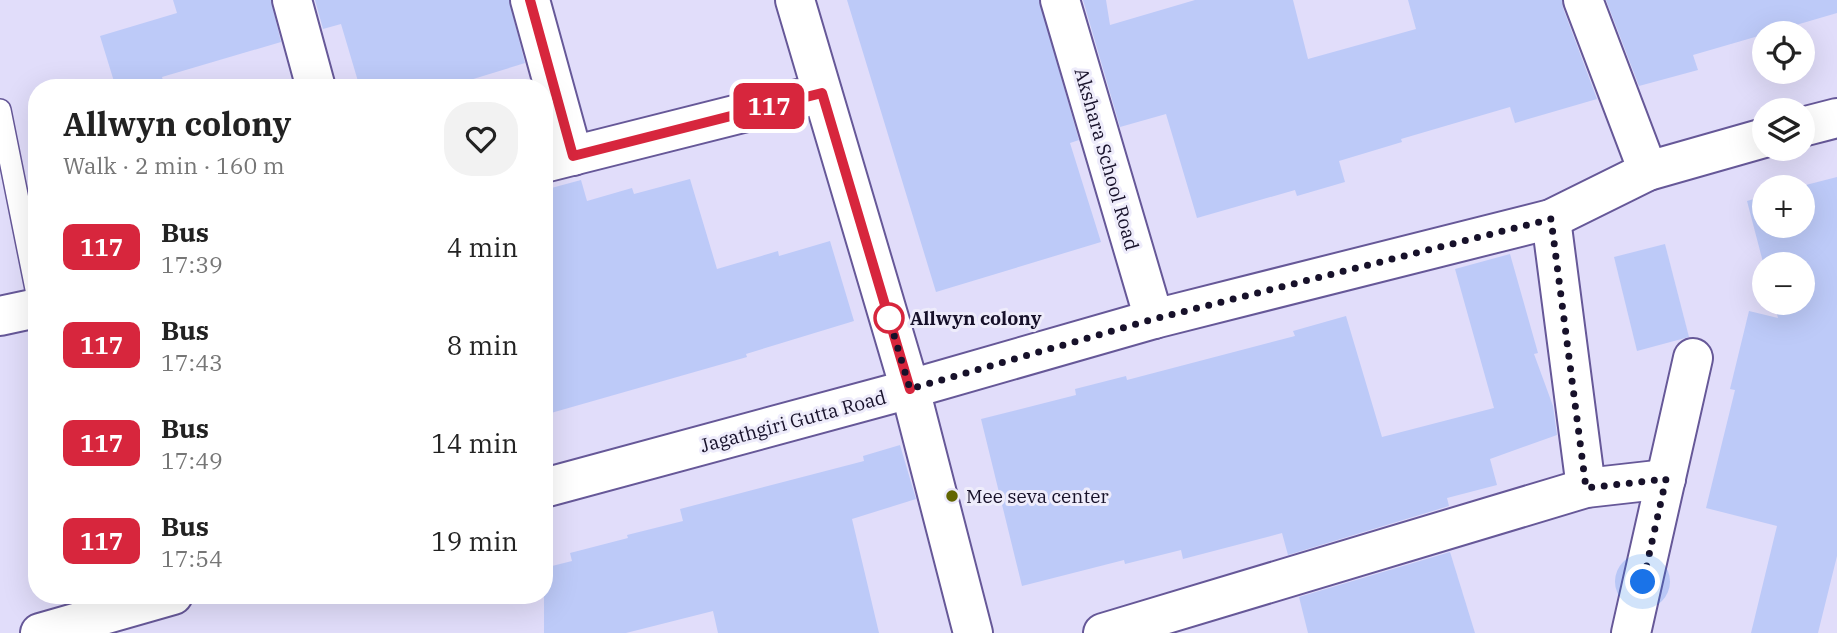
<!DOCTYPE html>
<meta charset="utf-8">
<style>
body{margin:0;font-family:"IBM Plex Serif",serif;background:#f2f2f2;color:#222;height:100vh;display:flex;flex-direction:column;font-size:26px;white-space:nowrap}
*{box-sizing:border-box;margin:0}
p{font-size:23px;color:#767676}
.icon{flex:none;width:38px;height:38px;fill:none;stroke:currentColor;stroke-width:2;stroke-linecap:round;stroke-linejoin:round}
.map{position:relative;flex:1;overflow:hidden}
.side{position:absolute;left:28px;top:79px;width:525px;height:525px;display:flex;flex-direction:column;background:#fff;border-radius:28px;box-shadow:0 7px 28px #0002}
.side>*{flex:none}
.badge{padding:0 14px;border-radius:10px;font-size:24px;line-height:46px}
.buttons{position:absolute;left:1752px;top:21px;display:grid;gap:14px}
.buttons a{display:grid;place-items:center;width:63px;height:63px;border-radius:50%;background:#fff;box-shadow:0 7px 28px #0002;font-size:35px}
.you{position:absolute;width:35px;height:35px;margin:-18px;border:5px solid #fff;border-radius:50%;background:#1a73e8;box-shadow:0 0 0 10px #1a73e833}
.map>.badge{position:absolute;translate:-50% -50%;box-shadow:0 0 0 4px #fff}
.round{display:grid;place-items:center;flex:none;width:74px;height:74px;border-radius:28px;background:#f2f2f2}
.head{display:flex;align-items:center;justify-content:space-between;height:119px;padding:0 35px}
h1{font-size:33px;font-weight:800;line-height:52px}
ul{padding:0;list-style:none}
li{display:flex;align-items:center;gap:21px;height:98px;padding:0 35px}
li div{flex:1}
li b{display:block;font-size:26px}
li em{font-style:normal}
li .badge{min-width:77px;font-weight:700;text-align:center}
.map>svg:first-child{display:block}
.building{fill:#bdcaf8}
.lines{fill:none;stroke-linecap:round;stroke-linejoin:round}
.service-casing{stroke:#665898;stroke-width:24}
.minor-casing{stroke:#665898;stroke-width:42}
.tertiary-casing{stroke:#665898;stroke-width:42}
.service{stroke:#fff;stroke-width:21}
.minor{stroke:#fff;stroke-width:38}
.tertiary{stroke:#fff;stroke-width:38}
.line-casing{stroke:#fff;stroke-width:16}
.line{stroke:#d7263d;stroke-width:10}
.walk{stroke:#17112a;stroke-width:7;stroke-dasharray:0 12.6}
.stop-dot{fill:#fff;stroke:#d7263d;stroke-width:3.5}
.poi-dot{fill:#626602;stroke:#eeecfb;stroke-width:2.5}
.labels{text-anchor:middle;stroke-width:6;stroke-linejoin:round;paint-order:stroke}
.street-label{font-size:19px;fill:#17112a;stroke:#eeecfb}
.stop-label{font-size:19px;font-weight:bold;fill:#17112a;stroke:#eeecfb;text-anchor:start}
.poi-label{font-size:19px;fill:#17112a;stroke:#eeecfb;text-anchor:start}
</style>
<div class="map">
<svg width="1837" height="633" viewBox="0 0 1837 633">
<rect width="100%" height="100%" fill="#e1ddfa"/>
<g class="building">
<path d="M 173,0 L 271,0 L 281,42 L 162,77 L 165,88 L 116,88 L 100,36 L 177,13 Z"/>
<path d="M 315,0 L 509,0 L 525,63 L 444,88 L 360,88 L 341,24 L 323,29 Z"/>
<path d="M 847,0 L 1039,0 L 1079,140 L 1070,143 L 1101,242 L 936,292 Z"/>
<path d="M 1083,0 L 1106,0 L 1110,25 L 1195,0 L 1293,0 L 1308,59 L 1416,29 L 1408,0 L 1562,0 L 1563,8 L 1597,99 L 1515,123 L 1510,107 L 1401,139 L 1402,142 L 1339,161 L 1345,182 L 1297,196 L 1295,190 L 1197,218 L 1166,114 L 1120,127 Z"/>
<path d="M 1606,0 L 1837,0 L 1837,13 L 1693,55 L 1698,70 L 1639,86 Z"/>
<path d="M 1837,177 L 1837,556 L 1818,633 L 1751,633 L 1777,526 L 1706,508 L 1735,390 L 1730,389 L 1749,311 L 1778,318 L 1774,303 L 1802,303 L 1802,264 L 1764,264 L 1764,266 L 1747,201 L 1764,196 L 1764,226 L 1802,226 L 1802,187 L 1798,187 Z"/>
<path d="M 690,179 L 717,269 L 778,251 L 779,256 L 830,241 L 854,321 L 746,354 L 747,357 L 544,415 L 544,190 L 581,180 L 587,201 L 632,188 L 634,194 Z"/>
<path d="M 1665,244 L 1689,337 L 1637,351 L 1614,257 Z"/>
<path d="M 1510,254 L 1538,353 L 1534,354 L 1553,406 L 1557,435 L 1490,459 L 1497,485 L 1447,498 L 1449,506 L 1288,555 L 1282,533 L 1183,559 L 1181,550 L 1125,564 L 1124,560 L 1022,586 L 981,419 L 1076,395 L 1075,389 L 1126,376 L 1127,380 L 1295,336 L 1293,331 L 1346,316 L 1382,437 L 1494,408 L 1455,269 Z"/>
<path d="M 900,445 L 916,499 L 852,519 L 879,633 L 718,633 L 713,611 L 626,633 L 544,633 L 544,568 L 572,561 L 570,553 L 628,538 L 627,535 L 683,521 L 680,509 L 864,461 L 863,456 Z"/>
<path d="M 1450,552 L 1475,633 L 1308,633 L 1299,597 Z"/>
</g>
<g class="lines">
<g class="service-casing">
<path id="service" d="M 0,110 L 37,294"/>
</g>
<g class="minor-casing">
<g id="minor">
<path d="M 292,0 L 316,88"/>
<path d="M 530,0 L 573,156"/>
<path d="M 795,0 L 910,389"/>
<path d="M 1060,0 L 1154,319"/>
<path d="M 1583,0 L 1648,171"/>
<path d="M 544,163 L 822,93"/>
<path d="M 1551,219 L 1586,488"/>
<path d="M 0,316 L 37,308"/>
<path d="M 1103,633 L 1586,488 L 1666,479"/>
<path d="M 1631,633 L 1693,358"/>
</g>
</g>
<g class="tertiary-casing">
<g id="tertiary">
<path d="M 1802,127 L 1837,118"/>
<path d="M 910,389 L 973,633"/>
<path d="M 544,488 L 910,389 L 1154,319 L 1551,219 L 1648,171 L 1764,138"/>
<path d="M 40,633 L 173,595"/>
</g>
</g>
<use href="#service" class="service"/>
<use href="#minor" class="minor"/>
<use href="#tertiary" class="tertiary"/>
</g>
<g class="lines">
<g class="line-casing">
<path id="line" d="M 530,0 L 573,156 L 822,93 L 910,389"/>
</g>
<use href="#line" class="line"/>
<path class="walk" d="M 889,318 L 888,315 L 910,389 L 1154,319 L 1551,219 L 1586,488 L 1666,479 L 1643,582"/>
</g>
<circle class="stop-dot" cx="889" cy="318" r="14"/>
<circle class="poi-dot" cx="952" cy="496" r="7"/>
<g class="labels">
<g class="street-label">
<text transform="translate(1107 159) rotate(74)" y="7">Akshara School Road</text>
<text transform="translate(793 421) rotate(-15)" y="7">Jagathgiri Gutta Road</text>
</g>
<g class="stop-label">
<text x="910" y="325">Allwyn colony</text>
</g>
<g class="poi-label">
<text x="966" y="503">Mee seva center</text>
</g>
</g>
</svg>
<div class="buttons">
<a><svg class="icon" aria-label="locate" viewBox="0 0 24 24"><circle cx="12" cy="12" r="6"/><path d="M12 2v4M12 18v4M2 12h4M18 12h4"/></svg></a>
<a><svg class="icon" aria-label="layers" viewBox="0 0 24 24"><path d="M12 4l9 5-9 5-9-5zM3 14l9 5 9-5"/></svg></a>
<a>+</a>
<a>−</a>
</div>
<div class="you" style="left:1643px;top:582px"></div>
<b class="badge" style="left:769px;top:106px;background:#d7263d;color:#fff">117</b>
<section class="side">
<div class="head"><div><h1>Allwyn colony</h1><p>Walk · 2 min · 160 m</p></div><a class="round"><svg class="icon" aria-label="heart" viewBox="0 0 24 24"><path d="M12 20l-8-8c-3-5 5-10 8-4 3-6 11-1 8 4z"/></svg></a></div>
<ul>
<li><span class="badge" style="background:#d7263d;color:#fff">117</span><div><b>Bus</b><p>17:39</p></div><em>4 min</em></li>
<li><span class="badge" style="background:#d7263d;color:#fff">117</span><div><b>Bus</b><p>17:43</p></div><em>8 min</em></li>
<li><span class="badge" style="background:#d7263d;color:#fff">117</span><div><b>Bus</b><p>17:49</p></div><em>14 min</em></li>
<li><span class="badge" style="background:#d7263d;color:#fff">117</span><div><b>Bus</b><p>17:54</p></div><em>19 min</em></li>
</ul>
</section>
</div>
